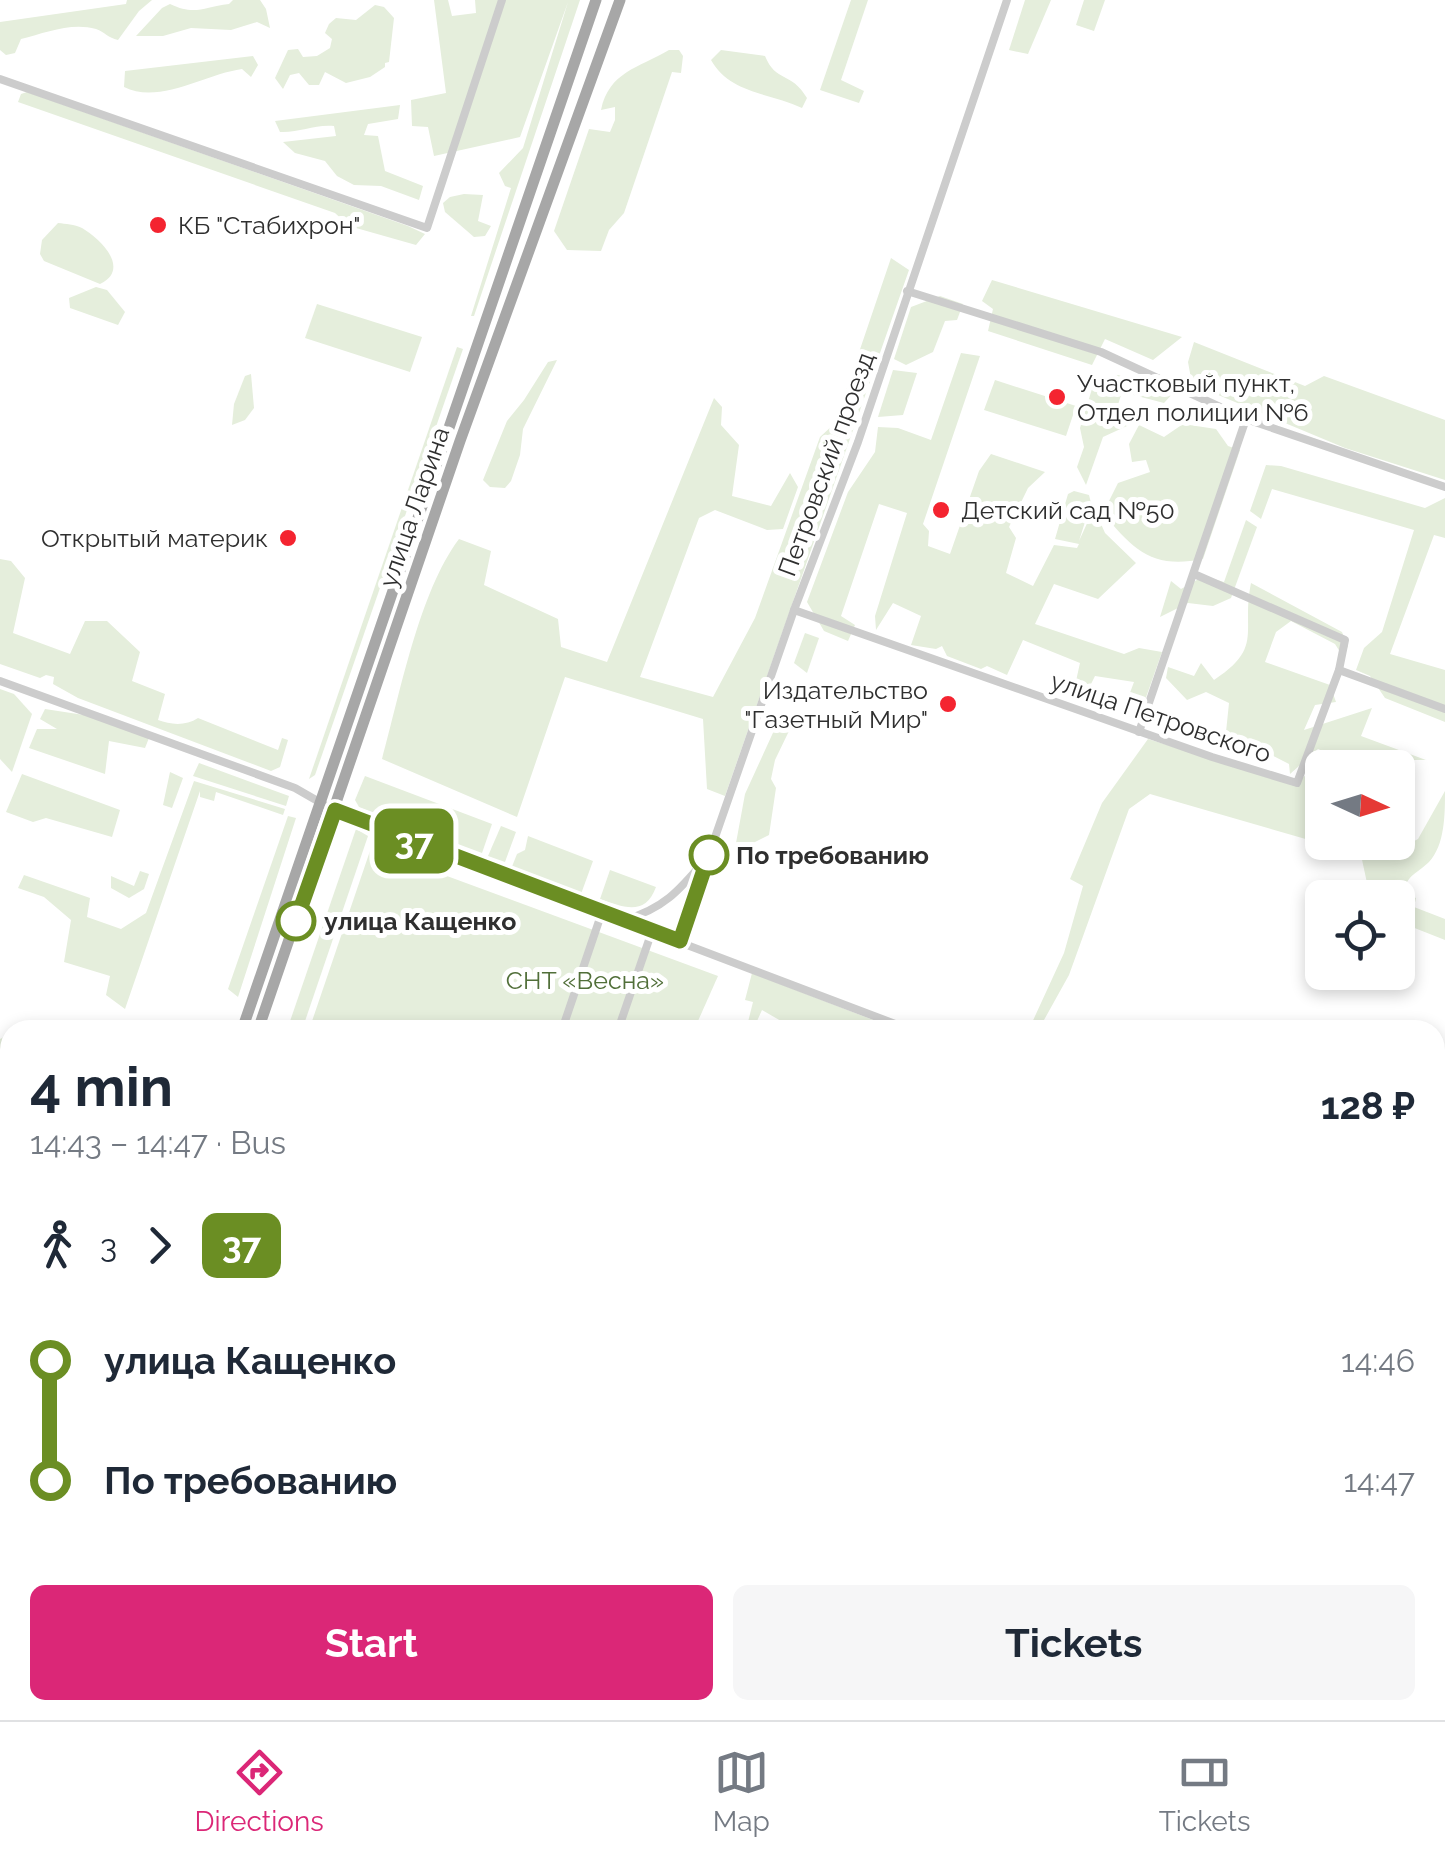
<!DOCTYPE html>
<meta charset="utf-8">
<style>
body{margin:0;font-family:Raleway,sans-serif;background:#f6f6f7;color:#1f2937;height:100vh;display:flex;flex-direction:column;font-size:38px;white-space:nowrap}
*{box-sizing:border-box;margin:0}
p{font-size:32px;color:#747a83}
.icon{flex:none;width:55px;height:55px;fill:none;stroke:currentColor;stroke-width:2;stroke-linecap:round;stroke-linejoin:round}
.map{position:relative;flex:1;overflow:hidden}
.sheet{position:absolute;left:0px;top:1020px;width:1445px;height:700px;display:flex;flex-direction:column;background:#fff;border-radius:30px 30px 0 0;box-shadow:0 5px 15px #0003}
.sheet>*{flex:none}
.badge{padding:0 20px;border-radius:15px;font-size:35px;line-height:65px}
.needle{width:65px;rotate:94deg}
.tools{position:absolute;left:1305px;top:750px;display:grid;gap:20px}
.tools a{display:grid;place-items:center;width:110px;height:110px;border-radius:15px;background:#fff;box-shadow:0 5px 15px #0003;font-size:50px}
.map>.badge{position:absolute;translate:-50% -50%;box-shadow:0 0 0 5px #fff}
.legs{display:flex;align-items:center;gap:15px;height:110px;padding:0 30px;font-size:32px}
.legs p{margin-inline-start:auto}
.head{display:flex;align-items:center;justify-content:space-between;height:170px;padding:0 30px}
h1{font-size:55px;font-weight:700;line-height:75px}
.action{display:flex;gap:20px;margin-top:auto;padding:20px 30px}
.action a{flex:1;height:115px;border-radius:15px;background:#db2777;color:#fff;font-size:40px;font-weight:700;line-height:115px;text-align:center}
.action a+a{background:#f6f6f7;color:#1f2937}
ul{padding:0 30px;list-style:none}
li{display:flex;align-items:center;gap:35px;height:120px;font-size:38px}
li i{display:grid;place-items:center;width:15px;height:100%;margin:0 12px;background:currentColor}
li i::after{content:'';width:25px;height:25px;margin:-12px;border:8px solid;border-radius:50%;background:#fff}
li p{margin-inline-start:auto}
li:first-child i{background:linear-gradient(#0000 50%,currentColor 0)}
li:last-child i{background:linear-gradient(currentColor 50%,#0000 0)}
.dock{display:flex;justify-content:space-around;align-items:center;height:140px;border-top:2px solid #e0e1e3;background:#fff;font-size:28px;color:#747a83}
.dock a{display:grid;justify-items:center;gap:5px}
.dock .selected{color:#db2777}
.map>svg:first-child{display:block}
.green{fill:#e5eedc}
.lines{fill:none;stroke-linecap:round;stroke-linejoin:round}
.street{stroke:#ccc;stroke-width:8}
.primary{stroke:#a7a7a7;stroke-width:11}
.line-1-casing{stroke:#fff;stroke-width:22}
.line-1{stroke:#6b8e23;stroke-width:15}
.poi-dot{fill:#f42430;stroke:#fff;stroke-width:4}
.stop-1-dot{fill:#fff;stroke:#6b8e23;stroke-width:5}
.labels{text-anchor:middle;stroke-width:10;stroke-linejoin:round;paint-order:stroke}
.poi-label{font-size:25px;fill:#2f2f2f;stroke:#fff;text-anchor:start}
.street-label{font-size:25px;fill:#2f2f2f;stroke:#fff}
.stop-label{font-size:25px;font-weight:bold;fill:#2f2f2f;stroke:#fff;text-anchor:start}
.park-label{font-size:25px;fill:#516f39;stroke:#fff}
</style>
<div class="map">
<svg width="1445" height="1720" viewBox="0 0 1445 1720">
<rect width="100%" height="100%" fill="#fff"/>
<g class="green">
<path d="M 127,0 L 152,0 L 139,11 L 118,40 C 108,38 105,32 96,29 C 71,22 45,33 21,39 L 15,53 L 6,55 L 0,50 L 0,22 L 126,4 Z"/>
<path d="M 233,0 L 260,0 L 266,9 L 270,28 L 257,22 L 231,30 L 191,28 L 163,36 L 136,36 L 162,8 L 170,4 C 195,16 203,7 229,4 Z"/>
<path d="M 434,0 L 448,0 L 452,16 L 476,13 L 475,0 L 580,0 L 474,316 L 471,316 L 511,188 L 505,186 L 499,173 L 523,148 L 568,2 L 520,137 L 434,156 L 428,127 L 412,126 L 411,100 L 446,93 Z"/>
<path d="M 851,0 L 868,0 L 841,80 L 864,91 L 859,103 L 820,90 Z"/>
<path d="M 1025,0 L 1051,0 L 1028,54 L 1009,50 Z"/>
<path d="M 1084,0 L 1105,0 L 1094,31 L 1076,25 Z"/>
<path d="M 375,5 L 384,7 L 394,18 L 389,62 L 385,63 L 385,67 L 370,77 L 346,83 L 325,72 L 319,85 L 309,85 L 299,73 L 290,75 L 283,89 L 275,78 L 288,50 L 298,49 L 303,57 L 317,56 L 330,48 L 332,39 L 325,33 L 329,24 L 336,18 L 356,20 Z"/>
<path d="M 669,50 L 679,50 L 683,56 L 681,73 L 672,72 L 624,213 L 609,230 L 601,251 L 567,250 L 554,231 L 589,129 L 610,132 L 615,120 L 615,107 L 601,110 C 609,72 638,68 669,50 Z"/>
<path d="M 721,50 L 765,56 C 776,83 791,71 807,98 L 802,108 C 771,93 730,94 711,60 Z"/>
<path d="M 253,56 L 258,65 L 251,77 L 242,69 C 205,74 159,105 124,87 L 125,71 Z"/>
<path d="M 27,92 L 408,226 L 425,234 L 416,245 L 349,226 L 335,213 L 18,102 L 21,94 Z"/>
<path d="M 400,105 L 398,119 L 368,124 L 364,135 L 378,136 L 385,171 L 423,186 L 419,200 L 381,186 L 354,185 L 337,176 L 325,161 L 295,153 L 283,142 L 336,136 L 334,126 C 315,124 299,133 280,132 L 275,121 Z"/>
<path d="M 464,194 L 483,195 L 478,221 L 491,226 L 485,236 L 474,237 L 445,212 L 443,203 L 450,197 Z"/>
<path d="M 58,223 C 66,224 74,224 82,228 C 101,239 131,269 100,284 L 44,261 L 40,254 L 42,240 Z"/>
<path d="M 891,258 L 909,270 L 725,796 L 707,789 L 703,719 L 565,677 L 517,817 L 382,759 C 400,694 419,592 459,539 L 491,551 L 484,585 L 558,619 L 561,647 L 607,662 L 714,398 L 722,407 L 721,425 L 739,445 L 732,496 L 771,506 L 790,473 L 798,487 L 783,529 L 767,530 L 715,510 L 699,518 L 640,677 L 713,697 L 755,618 L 820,437 L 835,423 Z"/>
<path d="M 992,280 L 1182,337 L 1153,360 L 1105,339 L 1092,365 L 988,331 L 993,309 L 982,301 Z"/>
<path d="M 96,287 L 107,290 L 125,312 L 118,325 L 70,308 L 69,298 Z"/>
<path d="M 940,296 L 963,304 L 957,320 L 945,321 L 933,352 L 906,365 L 894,359 L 911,307 Z"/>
<path d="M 317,304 L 422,337 L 410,372 L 305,338 Z"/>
<path d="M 1194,342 L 1305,386 L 1324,376 L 1445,420 L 1445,480 L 1345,448 L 1192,384 L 1188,362 Z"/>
<path d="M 457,347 L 463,349 L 315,775 L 309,779 Z"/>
<path d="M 961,353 L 980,356 L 923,524 L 929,531 L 928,546 L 950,554 L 979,471 L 991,454 L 1045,472 L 1028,488 L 1009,527 L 1016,538 L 1006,573 L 1033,586 L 1054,545 L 1077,548 L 1079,544 L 1055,539 L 1068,494 L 1074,491 L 1089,495 L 1091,503 L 1079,541 L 1094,508 L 1105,533 L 1136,563 L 1098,599 L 1054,584 L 1035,624 L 1124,654 L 1139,648 L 1162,652 L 1138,720 L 1122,714 L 1134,682 L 1095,676 L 1086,694 L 1074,690 L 1080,663 L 1023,640 L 1007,675 L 987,666 L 981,669 L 947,656 L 942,646 L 936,649 L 911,645 L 921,616 L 893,603 L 876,630 L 875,616 L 907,513 L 879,504 L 841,616 L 855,625 L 848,641 L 824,631 L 807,602 L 848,492 L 875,452 L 878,427 L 898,428 L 931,440 Z"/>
<path d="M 557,360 L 523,429 L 520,455 L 511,481 L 505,488 L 490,487 L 483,480 L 485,475 L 507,421 L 524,400 L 548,362 Z"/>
<path d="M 893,370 L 917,373 L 903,415 L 878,417 Z"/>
<path d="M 251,374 L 254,408 L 245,420 L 232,425 L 234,404 L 245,376 Z"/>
<path d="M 1118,375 L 1174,392 L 1164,403 L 1122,392 L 1116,411 L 1140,420 L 1103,437 L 1086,485 L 1077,467 L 1084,447 L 1080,428 L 1095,379 Z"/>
<path d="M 995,380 L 1076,406 L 1066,436 L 984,410 Z"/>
<path d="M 1183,424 L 1216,429 L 1228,446 L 1240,450 L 1203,559 C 1153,569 1134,551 1103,513 L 1118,483 L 1150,472 L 1146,460 L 1132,462 L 1129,444 L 1139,425 L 1164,437 Z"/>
<path d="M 1266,465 L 1281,466 L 1425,508 L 1445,498 L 1445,538 L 1434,535 L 1390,654 L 1445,670 L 1445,722 L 1385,698 L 1370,676 L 1356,670 L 1364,648 L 1382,632 L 1414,530 L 1272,489 L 1261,519 L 1250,511 Z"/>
<path d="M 1246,520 L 1257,527 L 1231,598 L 1213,606 L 1188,603 L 1160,617 L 1171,581 L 1181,589 L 1204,576 L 1224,582 Z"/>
<path d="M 0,559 L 11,561 L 25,578 L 13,633 L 70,654 L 85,621 L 107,621 L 140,652 L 132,681 L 165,694 L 158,720 C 171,725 186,726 198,718 L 278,750 L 282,738 L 288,740 L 280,767 L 271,771 L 78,698 L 53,684 L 54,677 L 46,675 L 40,678 L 0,664 Z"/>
<path d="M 1251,583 L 1342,632 L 1348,647 L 1340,652 L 1335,644 L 1291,621 L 1276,632 L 1265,662 L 1330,685 L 1336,702 L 1315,705 L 1304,730 L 1372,708 L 1361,736 L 1426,760 L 1394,760 L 1395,767 L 1360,767 L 1318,749 L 1290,774 L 1289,764 L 1226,732 L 1229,703 L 1206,692 L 1187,700 L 1166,678 L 1168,667 L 1194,676 L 1201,663 L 1214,680 C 1264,647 1241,633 1251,583 Z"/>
<path d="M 805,633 L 819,638 L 807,673 L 794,663 Z"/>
<path d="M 0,689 L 14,694 L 32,714 L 12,772 L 0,759 Z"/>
<path d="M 45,709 L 84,715 L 149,738 L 145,748 L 109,741 L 105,774 L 29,748 L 37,729 L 57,729 L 40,719 Z"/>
<path d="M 777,724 L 785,724 L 789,731 L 775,760 L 771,779 L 776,788 L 769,835 L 751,844 L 736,843 L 745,794 Z"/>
<path d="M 1148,739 L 1294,785 L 1306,775 L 1322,781 L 1322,842 L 1376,843 L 1397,850 L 1418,839 L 1445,791 C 1445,814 1445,845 1429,862 C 1415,875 1410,873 1402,892 L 1416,898 L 1414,907 L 1445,919 L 1445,940 L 1412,927 L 1398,927 L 1398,898 L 1370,897 L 1361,855 L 1150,794 L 1129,809 L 1069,975 L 1039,1029 L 1030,1027 L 1064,953 L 1083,886 L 1070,879 L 1102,803 Z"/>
<path d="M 199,763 L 289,796 L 286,806 L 193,776 Z"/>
<path d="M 170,772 L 183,778 L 172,808 L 163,805 Z"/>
<path d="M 22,774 L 120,810 L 112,837 L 46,818 L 33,822 L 6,812 Z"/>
<path d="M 365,776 L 492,824 L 482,853 L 359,807 L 355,800 Z"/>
<path d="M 194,781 L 285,809 L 283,815 L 216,792 L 214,801 L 200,797 L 200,791 L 125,1009 L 106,995 L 110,976 L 64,962 L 71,920 L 44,897 L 18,888 L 24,875 L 90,898 L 87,917 L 121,929 L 146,913 Z"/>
<path d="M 288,816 L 296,818 L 238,997 L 228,989 Z"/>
<path d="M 501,826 L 516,832 L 505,862 L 488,856 Z"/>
<path d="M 356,829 L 368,836 L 302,1030 L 287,1030 Z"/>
<path d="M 528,836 L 593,861 L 581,894 L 511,869 L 517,854 L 525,850 Z"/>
<path d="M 371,848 L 718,976 L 694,1030 L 309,1030 Z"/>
<path d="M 610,870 L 656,887 C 645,917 623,907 600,899 Z"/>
<path d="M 140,871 L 149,874 L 144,889 L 129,898 L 111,888 L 111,876 L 134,886 Z"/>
<path d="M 752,973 L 899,1030 L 777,1030 L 781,1021 L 762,1010 L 753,1030 L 746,1030 L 753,1002 L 745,1000 Z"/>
<path d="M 10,1034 L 10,1091 L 4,1072 L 4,1062 L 0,1058 L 0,1039 Z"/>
<path d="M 0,1271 L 10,1274 L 10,1614 L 3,1635 L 0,1634 Z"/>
<path d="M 62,1710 L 103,1710 L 101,1720 L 59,1720 Z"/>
<path d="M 175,1710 L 608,1710 L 603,1720 L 188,1720 L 187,1714 Z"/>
</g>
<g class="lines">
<g class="street">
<path d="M 0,79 L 427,228 L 502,0"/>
<path d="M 907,291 L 1101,352 L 1246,419 L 1445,487"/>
<path d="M 1194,574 L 1345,640 L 1339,670"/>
<path d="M 794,610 L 1212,757 L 1297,783 L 1339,670 L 1445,709"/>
<path d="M 0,681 L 295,788 L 335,811 L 376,827 L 911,1030"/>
<path d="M 1139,732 L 1246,419"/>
<path d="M 624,920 C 663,909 679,891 705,860"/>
<path d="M 679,941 L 794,610 L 858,442 L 1007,0"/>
<path d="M 562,1030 L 602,912"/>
<path d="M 618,1030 L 652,931"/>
<path d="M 1435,1230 L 1445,1234"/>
<path d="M 1435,1287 L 1445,1259"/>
<path d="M 1435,1594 L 1445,1609"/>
<path d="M 622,1720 L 627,1710"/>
<path d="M 1436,1720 L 1445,1703"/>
</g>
<g class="primary">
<path d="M 242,1030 L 596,0"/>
<path d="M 258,1030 L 460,441 L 620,0"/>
<path d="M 2,1720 L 10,1698"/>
<path d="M 19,1720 L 22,1710"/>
</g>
</g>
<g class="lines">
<g class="line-1-casing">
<path id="line-1" d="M 296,921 L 335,810 L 680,941 L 709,855"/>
</g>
<use href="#line-1" class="line-1"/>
</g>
<g class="poi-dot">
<circle cx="158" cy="225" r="10"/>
<circle cx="1057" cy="397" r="10"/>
<circle cx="941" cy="510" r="10"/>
<circle cx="288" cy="538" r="10"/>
<circle cx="948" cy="704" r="10"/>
</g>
<g class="stop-1-dot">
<circle cx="709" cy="855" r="18"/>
<circle cx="296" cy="921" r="18"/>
</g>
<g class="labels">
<g class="poi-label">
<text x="178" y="234">КБ "Стабихрон"</text>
<text x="1077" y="392">Участковый пункт,<tspan x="1077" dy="29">Отдел полиции №6</tspan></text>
<text x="961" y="519">Детский сад №50</text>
<text x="268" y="547" text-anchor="end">Открытый материк</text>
<text x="928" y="699" text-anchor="end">Издательство<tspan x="928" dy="29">"Газетный Мир"</tspan></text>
</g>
<g class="street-label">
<text transform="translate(826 464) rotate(-70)" y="9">Петровский проезд</text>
<text transform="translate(414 507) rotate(-71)" y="9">улица Ларина</text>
<text transform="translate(1161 717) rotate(19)" y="9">улица Петровского</text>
</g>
<g class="stop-label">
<text x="736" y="864">По требованию</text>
<text x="324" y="930">улица Кащенко</text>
</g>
<g class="park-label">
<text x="585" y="989">СНТ «Весна»</text>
</g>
</g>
</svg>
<div class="tools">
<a><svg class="needle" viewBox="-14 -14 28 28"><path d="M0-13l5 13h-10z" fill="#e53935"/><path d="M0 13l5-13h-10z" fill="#747a83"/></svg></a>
<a><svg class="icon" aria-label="locate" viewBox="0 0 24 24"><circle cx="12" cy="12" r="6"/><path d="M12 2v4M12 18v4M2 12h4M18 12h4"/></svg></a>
</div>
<b class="badge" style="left:414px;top:841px;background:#6b8e23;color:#fff">37</b>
<section class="sheet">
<div class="head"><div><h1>4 min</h1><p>14:43 – 14:47 · Bus</p></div><b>128 ₽</b></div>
<div class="legs"><svg class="icon" aria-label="walk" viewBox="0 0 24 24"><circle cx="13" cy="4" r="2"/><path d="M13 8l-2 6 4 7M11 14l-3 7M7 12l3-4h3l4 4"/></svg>3<svg class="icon" aria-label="forward" viewBox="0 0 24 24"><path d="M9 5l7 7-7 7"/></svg><b class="badge" style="background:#6b8e23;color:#fff">37</b></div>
<ul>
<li><i style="color:#6b8e23"></i><b>улица Кащенко</b><p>14:46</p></li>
<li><i style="color:#6b8e23"></i><b>По требованию</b><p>14:47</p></li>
</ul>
<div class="action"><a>Start</a><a>Tickets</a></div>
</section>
</div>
<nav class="dock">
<a class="selected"><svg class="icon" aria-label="directions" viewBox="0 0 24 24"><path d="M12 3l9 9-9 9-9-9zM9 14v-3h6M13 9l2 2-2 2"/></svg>Directions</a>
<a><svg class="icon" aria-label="map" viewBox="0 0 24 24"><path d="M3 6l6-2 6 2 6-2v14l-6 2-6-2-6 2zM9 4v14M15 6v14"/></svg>Map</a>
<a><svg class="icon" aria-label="tickets" viewBox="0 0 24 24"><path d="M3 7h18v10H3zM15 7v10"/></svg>Tickets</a>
</nav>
